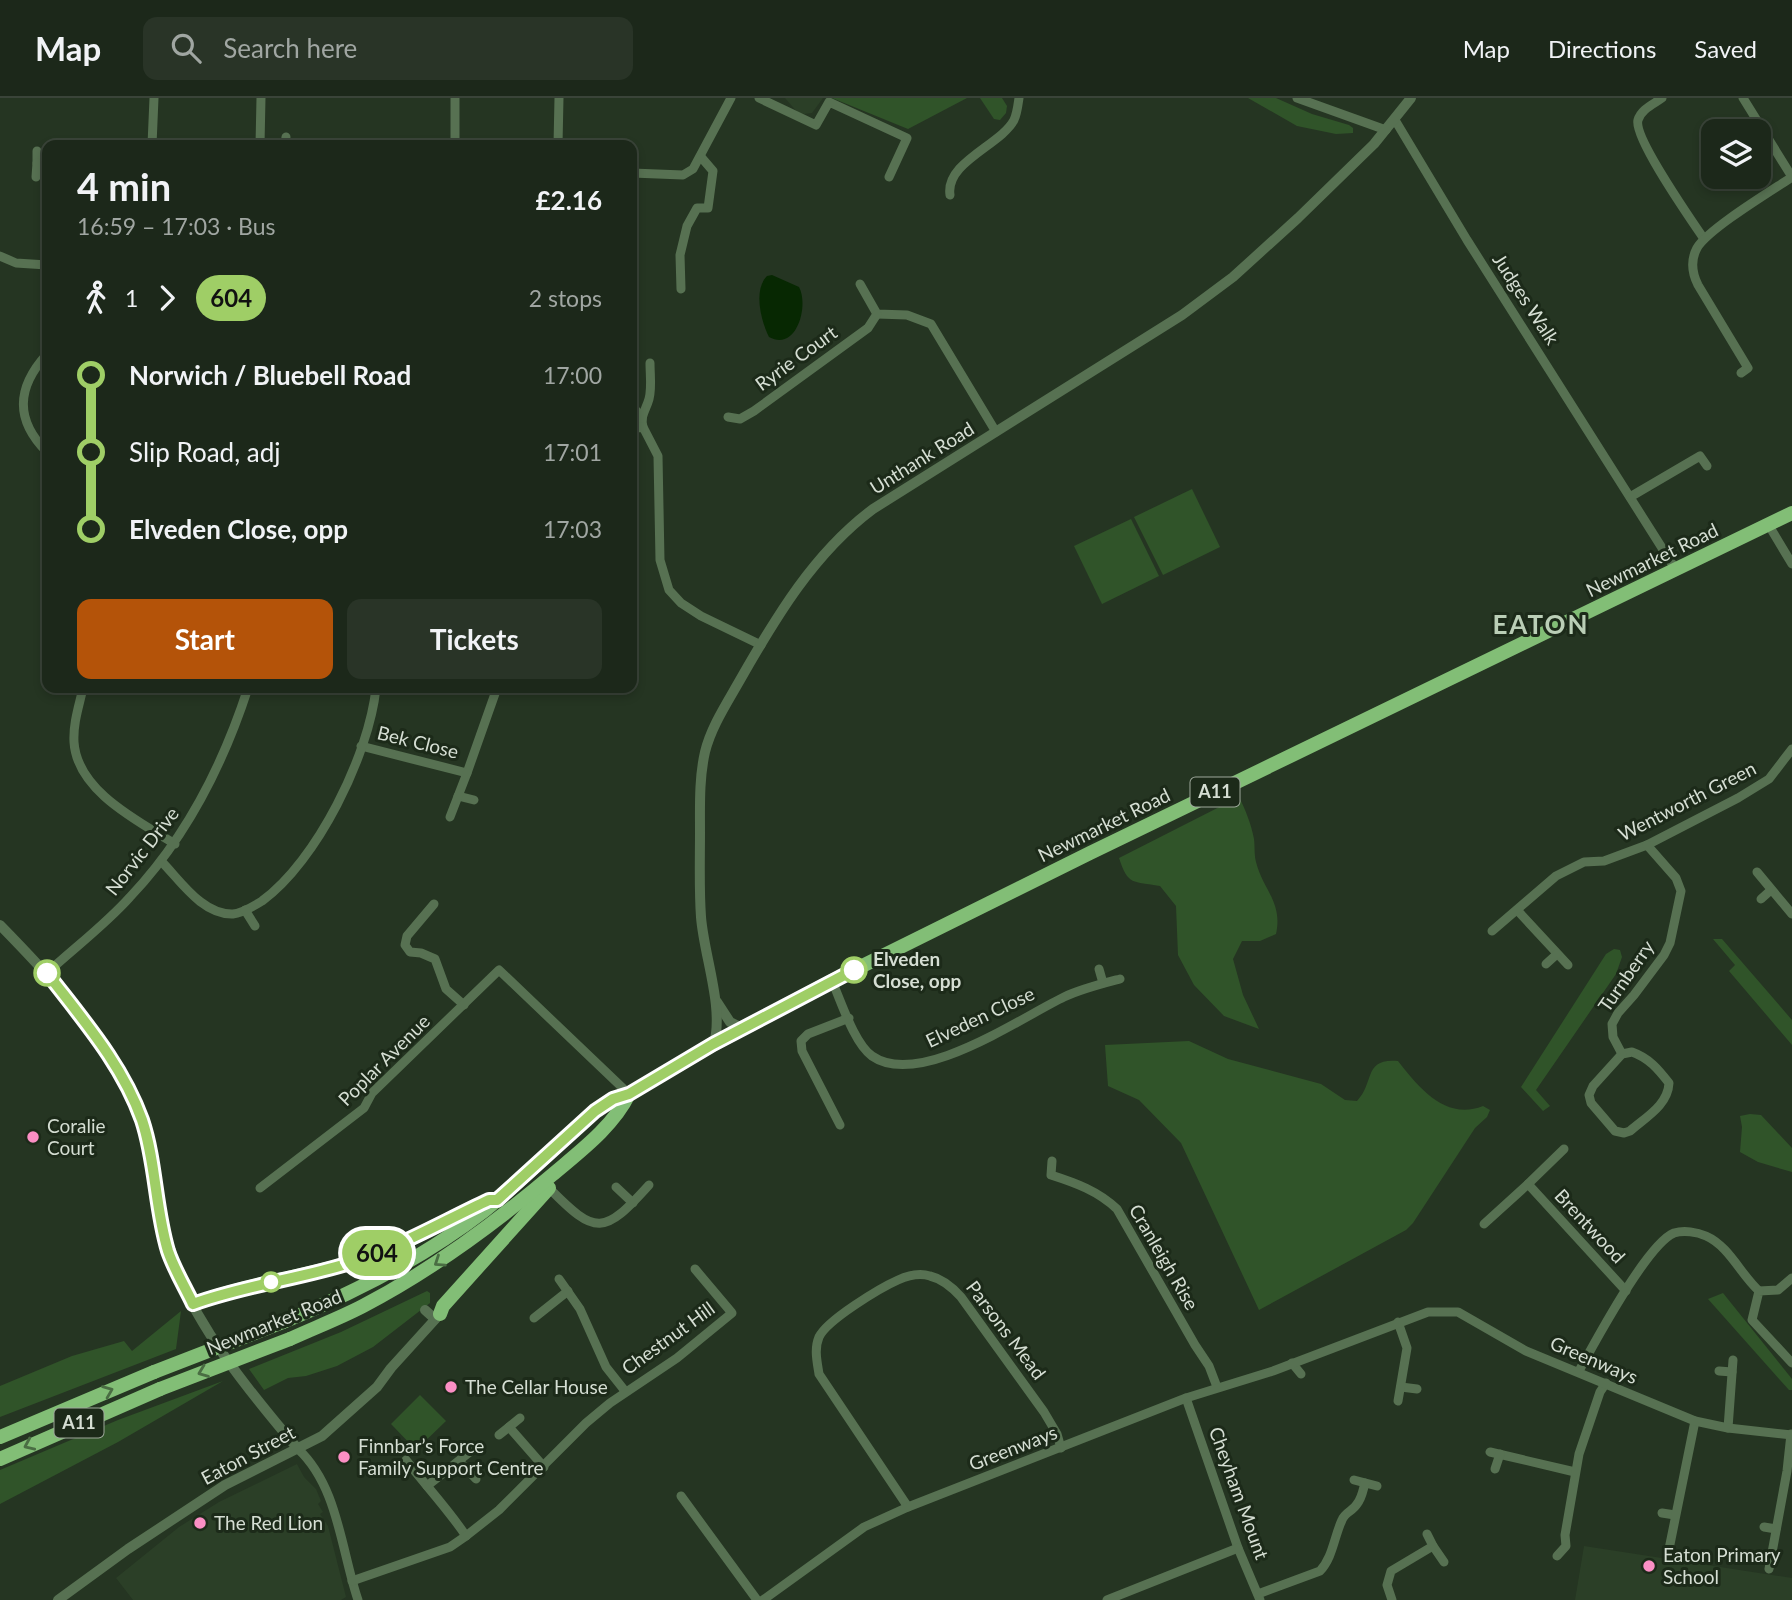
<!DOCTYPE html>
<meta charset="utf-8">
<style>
body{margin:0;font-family:Lato,sans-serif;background:#293427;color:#f1f3f6;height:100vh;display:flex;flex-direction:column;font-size:26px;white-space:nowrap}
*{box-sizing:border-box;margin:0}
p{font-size:23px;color:#a0a6a2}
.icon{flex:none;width:38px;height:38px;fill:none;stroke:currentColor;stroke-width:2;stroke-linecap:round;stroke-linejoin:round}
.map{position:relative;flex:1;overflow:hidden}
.side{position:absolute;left:42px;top:42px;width:595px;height:553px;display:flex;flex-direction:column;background:#1c281a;border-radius:14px;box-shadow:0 4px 10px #0003,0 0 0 2px #3a4439}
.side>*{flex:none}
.badge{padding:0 14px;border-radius:23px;font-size:24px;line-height:46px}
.buttons{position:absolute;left:1701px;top:21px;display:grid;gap:14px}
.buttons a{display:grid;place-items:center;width:70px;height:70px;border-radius:14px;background:#1c281a;box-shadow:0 4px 10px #0003,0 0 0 2px #3a4439;font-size:35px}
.map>.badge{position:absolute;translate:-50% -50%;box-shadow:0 0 0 4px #fff}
.legs{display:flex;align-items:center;gap:10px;height:77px;padding:0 35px;font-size:23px}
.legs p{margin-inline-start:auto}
.summary{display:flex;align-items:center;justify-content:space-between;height:119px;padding:0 35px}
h1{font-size:38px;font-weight:700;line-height:52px}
.action{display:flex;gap:14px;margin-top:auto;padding:14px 35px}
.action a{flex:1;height:80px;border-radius:14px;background:#b45309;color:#fff;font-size:28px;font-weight:700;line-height:80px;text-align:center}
.action a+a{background:#293427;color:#f1f3f6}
ul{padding:0 35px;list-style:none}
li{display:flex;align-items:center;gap:24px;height:77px;font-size:26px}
li i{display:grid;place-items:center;width:10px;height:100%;margin:0 9px;background:currentColor}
li i::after{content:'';width:18px;height:18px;margin:-9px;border:5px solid;border-radius:50%;background:#1c281a}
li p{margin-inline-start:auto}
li:first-child i{background:linear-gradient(#0000 50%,currentColor 0)}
li:last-child i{background:linear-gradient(currentColor 50%,#0000 0)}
header{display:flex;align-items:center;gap:42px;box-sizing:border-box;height:98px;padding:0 35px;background:#1c281a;border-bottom:2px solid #3a4439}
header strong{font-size:33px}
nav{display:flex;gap:38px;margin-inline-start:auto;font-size:24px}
.search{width:490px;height:63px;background:#293427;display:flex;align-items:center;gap:18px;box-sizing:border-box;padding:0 24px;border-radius:14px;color:#a0a6a2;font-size:26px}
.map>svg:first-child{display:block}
.built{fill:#2b3f27}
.green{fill:#305429}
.water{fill:#072802}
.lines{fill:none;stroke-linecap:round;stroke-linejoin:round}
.minor{stroke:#577152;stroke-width:9}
.tertiary{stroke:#577152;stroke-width:10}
.trunk{stroke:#82be76;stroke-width:14}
.trunk-bridge{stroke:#82be76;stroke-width:14}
.oneway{stroke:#4a6d43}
.line-1-casing{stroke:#fff;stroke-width:16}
.line-1{stroke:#9fce66;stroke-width:10}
.stop-1-dot{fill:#fff;stroke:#9fce66;stroke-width:3.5}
.poi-dot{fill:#fb8fc4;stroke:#1c2a19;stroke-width:2.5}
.labels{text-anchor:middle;stroke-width:6;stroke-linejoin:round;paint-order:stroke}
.shield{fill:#1c2a19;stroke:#9ea89b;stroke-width:2}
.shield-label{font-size:18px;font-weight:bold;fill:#d5ded3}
.street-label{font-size:19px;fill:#d5ded3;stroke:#1c2a19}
.stop-label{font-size:19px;font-weight:bold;fill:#d5ded3;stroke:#1c2a19;text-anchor:start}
.poi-label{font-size:19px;fill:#d5ded3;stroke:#1c2a19;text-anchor:start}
.district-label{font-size:26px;font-weight:bold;letter-spacing:2px;fill:#baceb6;stroke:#1c2a19}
</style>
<header>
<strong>Map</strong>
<div class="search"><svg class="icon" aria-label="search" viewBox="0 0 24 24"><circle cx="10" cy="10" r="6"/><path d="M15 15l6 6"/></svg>Search here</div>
<nav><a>Map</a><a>Directions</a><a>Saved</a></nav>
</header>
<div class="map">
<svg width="1792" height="1502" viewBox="0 0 1792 1502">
<rect width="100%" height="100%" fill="#253522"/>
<g class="built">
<path d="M 785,0 L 823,0 L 812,15 L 804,16 L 798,15 Z"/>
<path d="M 297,1366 L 304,1379 L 316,1391 L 321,1403 L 318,1406 L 323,1414 L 320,1416 L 328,1428 L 346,1499 L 341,1502 L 133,1502 L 116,1480 L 179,1429 L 219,1404 Z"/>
<path d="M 1584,1448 L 1792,1480 L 1792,1502 L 1575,1502 Z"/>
</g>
<g class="green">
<path d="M 832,0 L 967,0 L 908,31 Z"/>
<path d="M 980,0 L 1002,0 L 1007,8 L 1006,15 L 1000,22 L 994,21 Z"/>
<path d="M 1248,0 L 1276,0 L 1312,16 L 1349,27 L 1353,30 L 1353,35 L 1336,36 L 1297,28 Z"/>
<path d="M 1192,391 L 1220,449 L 1163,477 L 1134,419 Z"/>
<path d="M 1131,421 L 1159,478 L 1102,506 L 1074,448 Z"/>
<path d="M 1239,699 C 1246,713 1251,726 1254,741 C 1255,749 1254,756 1256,764 C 1263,792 1283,804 1276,836 L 1260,843 L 1242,843 L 1233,861 L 1243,897 L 1259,931 L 1224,918 L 1194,887 L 1178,857 L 1176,808 L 1160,788 C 1133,783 1128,788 1119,760 Z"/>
<path d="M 1713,841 L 1722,841 L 1792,922 L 1792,947 L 1729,873 L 1735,867 Z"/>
<path d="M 1614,851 L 1620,852 L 1622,859 L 1616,876 L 1536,992 L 1550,1008 L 1543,1013 L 1521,989 L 1606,856 Z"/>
<path d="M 1189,943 L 1228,961 L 1321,986 L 1345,1002 L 1357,1003 C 1375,984 1363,960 1398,963 C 1419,990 1446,1023 1483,1008 L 1490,1012 L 1487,1019 L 1475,1030 L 1413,1125 L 1406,1132 L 1259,1212 L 1181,1045 L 1139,1002 L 1108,988 L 1105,947 Z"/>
<path d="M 1750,1016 L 1761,1017 L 1792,1050 L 1792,1074 L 1758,1064 L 1740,1054 L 1742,1029 L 1740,1018 Z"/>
<path d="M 427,1193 L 430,1195 L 430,1205 L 373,1249 L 337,1268 L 306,1278 L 288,1280 L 264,1292 L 249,1271 L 341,1234 Z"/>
<path d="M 1723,1195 L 1792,1281 L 1792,1292 L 1789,1292 L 1708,1201 Z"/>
<path d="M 181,1213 L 176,1251 L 0,1319 L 0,1288 L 72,1258 L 124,1243 L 132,1253 Z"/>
<path d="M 223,1283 L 118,1344 L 0,1406 L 0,1372 L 118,1322 Z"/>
<path d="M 420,1297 L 446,1323 L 416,1352 L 391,1326 Z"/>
</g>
<path class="water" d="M 772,177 L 799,189 C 809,207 797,254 769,239 C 761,223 753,192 767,178 Z"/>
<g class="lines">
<g class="minor">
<path d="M 455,0 L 455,47"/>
<path d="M 759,0 L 816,27 L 829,4 L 907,40 L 889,79"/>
<path d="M 1297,0 L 1386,32"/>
<path d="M 1662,0 C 1654,6 1641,11 1638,22 C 1633,39 1692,123 1704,141"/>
<path d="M 1743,0 L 1792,79"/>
<path d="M 1395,22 L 1467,142 L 1676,472"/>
<path d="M 152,47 L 154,0"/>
<path d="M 260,47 L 261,0"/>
<path d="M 285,47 L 286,39"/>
<path d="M 558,47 L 559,0"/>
<path d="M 37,53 L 37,65 L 47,66"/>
<path d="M 632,75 L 683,77 L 693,71 L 731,0"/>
<path d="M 36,79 L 37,65"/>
<path d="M 950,97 C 945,64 1001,47 1014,22 C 1017,16 1018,7 1019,0"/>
<path d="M 0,158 L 16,165 L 47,167"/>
<path d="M 860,186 L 877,216 L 907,217 L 931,226 L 996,334"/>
<path d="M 681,191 L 680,157 L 687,128 L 697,110 L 708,110 L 713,73 L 701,59"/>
<path d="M 47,256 C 16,290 15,322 47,354"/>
<path d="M 1741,275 L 1748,270 L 1698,187 C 1692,175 1690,163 1697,150 C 1708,131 1771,93 1792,79"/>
<path d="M 632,308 L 641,318"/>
<path d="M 728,319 L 740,321 L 754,313 L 868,230 L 877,216"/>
<path d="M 643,329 C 640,317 646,312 649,301 C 652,290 650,277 650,265"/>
<path d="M 637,330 L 643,329 L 658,358 L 660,462 L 669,492 L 681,505 L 701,518 L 761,547"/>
<path d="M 1630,399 L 1700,358 L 1707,368"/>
<path d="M 1768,426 L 1792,466"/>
<path d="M 83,590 C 79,608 73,625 74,644 C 77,693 138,723 175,746"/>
<path d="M 361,648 L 467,675 L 497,590"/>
<path d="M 458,698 L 474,702"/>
<path d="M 450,719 L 467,675"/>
<path d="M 161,763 C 180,782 202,817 233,816 C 242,815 254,808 262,803 C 317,763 369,657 376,590"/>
<path d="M 1757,774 L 1792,816"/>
<path d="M 1761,801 L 1771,792"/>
<path d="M 434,806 L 407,838 L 405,847 L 410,854 L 421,855 L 435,861 L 446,891 L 464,907"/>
<path d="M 245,812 L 255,828"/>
<path d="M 1517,812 L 1568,867"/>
<path d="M 1492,833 L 1556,778 L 1584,764 L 1604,763 L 1647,747 L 1738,700 L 1769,681 L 1792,651"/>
<path d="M 1546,866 L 1557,856"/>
<path d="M 1099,871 L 1103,885"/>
<path d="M 47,875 C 74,850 105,827 130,799 C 187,739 223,667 248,590"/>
<path d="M 832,883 C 841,903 854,945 872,958 C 919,991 1020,920 1064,899 C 1081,891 1101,886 1120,881"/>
<path d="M 1632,954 C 1649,960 1658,971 1669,985 C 1668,1007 1646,1019 1630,1033 L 1624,1035 L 1615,1033 L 1591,1005 L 1589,997 L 1593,988 L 1622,956 Z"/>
<path d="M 1622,956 L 1613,939 L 1612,926 L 1618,915 L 1634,897 L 1664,857 L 1670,845 L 1681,793 L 1676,780 L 1647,747"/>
<path d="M 840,1027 L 802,953 L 801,943 L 808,936 L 849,920"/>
<path d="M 1564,1051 L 1528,1086 L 1626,1193"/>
<path d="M 1052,1063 L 1051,1077 C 1076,1085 1098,1093 1117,1111 L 1195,1247 L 1209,1268 L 1217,1289"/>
<path d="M 616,1089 L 633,1105"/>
<path d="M 260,1090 L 364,1010 L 372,995 L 499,872 L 629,996"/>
<path d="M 549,1090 C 596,1138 604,1137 649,1087"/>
<path d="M 1484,1126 L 1528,1086"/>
<path d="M 1792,1180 L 1778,1192 L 1759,1193 L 1752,1222 L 1792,1265"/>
<path d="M 559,1181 L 580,1211 L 606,1269 L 625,1293"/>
<path d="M 534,1220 L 568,1193"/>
<path d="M 1292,1265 L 1301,1276"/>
<path d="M 1579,1273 C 1595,1244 1647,1146 1674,1135 C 1684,1132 1697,1134 1706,1138 C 1729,1148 1741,1177 1759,1193"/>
<path d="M 1719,1273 L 1732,1274"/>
<path d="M 1401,1289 L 1417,1291"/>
<path d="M 1186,1300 L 1238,1450 L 1260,1502"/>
<path d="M 1398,1303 L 1407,1250 L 1398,1224"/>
<path d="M 520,1320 L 509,1329 L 544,1369"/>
<path d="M 1728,1330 L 1733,1262"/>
<path d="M 499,1337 L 509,1329"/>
<path d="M 298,1351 C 338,1388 341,1452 358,1502"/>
<path d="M 1490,1354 L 1575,1374"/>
<path d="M 406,1362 C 426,1388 448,1411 466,1438"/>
<path d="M 459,1363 L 476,1381"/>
<path d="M 1495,1371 L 1500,1356"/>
<path d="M 1354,1382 L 1377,1388"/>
<path d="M 427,1388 L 471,1353"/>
<path d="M 681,1398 L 757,1502"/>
<path d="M 908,1409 L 819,1276 C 817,1263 814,1251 819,1239 C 827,1222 880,1190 898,1182 C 907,1178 920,1175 930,1178 C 943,1181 952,1189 961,1199 L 1044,1314 L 1057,1336 L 1061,1350"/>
<path d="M 1662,1415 L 1675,1417"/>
<path d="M 1764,1429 L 1776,1431"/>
<path d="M 1433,1448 L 1444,1464"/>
<path d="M 1668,1456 L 1695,1323"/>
<path d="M 1557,1458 L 1566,1448 L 1565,1437 L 1579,1356 L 1600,1294 L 1606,1285"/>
<path d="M 1769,1471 L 1787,1373 L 1791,1336"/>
<path d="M 352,1483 L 450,1449 L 466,1438 L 499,1412 L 586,1325 L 610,1305 L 677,1260 L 732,1215 L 695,1171"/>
<path d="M 1258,1496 L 1320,1473 C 1333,1459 1334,1439 1342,1422 C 1345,1414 1353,1413 1357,1406 C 1362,1400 1363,1392 1365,1385"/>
<path d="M 763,1502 L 864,1429 L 908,1409 L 1186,1300 L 1273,1273 L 1428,1214 L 1458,1214 L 1526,1253 L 1695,1323 L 1728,1330 L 1792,1337"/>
<path d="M 1107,1502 L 1238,1450"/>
<path d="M 1392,1502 L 1387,1487 L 1391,1473 L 1433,1448 L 1427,1436"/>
</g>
<g class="tertiary">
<path d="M 0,827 C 46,874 92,923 123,981 C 147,1024 151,1071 161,1119 C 164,1131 165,1144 169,1155 C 196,1229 248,1292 298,1351"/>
<path d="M 717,904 L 730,924 L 742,930"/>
<path d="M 714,946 C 724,909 704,858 701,819 C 699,791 700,762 700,734 C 700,708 699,680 705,654 C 711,629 727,605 740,582 C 776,519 814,455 873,411 L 1182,217 L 1233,179 L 1298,120 L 1374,46 L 1411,0"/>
<path d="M 425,1212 L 435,1221"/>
<path d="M 58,1502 L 128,1451 L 225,1387 L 322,1338 L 377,1289 L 391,1270 L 440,1216"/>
</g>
<g class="trunk">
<path d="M 193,1206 C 244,1187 297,1180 349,1165 C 398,1151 442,1124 487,1103"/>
<path d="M 440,1216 L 443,1208 L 549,1090"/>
<path d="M 283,1224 C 354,1195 423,1160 484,1113 C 523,1082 558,1046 595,1013 L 613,1001 L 629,996 L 714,946 L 832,883 L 1090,755 L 1792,415"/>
<path d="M 290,1241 C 314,1230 340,1220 363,1208 C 432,1172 493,1127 552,1077 C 579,1054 613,1029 629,996"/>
<path d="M 0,1339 L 154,1274"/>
<path d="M 0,1361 L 160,1291"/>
</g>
<g class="trunk-bridge">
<path d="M 154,1274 L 283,1224"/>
<path d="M 160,1291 L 290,1241"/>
</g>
</g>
<defs><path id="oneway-chevron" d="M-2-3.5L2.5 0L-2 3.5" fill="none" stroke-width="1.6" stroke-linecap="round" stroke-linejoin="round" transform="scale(1.75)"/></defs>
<g class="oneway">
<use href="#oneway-chevron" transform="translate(439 1164) rotate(146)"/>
<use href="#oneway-chevron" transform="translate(203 1274) rotate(159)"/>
<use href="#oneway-chevron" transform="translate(108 1293) rotate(-22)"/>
<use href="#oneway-chevron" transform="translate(29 1347) rotate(156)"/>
</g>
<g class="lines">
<g class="line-1-casing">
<path id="line-1" d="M 47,875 C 83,922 122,966 142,1022 C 156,1064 155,1110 168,1153 C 174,1171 185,1189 193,1206 C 245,1187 300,1181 353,1164 C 401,1148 444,1123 489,1102 L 497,1102 L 595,1013 L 613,1001 L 629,996 L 713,946 L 854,872"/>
</g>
<use href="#line-1" class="line-1"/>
</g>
<g class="stop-1-dot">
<circle cx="854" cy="872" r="12"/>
<circle cx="47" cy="875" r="12"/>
<circle cx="271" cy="1184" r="9"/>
</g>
<g class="poi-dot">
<circle cx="33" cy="1039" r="7"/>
<circle cx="451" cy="1289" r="7"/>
<circle cx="344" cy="1359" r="7"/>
<circle cx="200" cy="1425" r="7"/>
<circle cx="1649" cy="1468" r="7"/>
</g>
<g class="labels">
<g class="shield">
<rect x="1190.5" y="679.5" width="49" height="29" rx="5"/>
<rect x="54.5" y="1310.5" width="49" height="29" rx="5"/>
</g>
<g class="shield-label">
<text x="1215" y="700">A11</text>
<text x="79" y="1331">A11</text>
</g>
<g class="street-label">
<text transform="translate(1526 201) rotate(57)" y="7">Judges Walk</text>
<text transform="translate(796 260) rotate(-36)" y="7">Ryrie Court</text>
<text transform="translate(922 360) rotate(-32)" y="7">Unthank Road</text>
<text transform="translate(1652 462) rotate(-26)" y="7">Newmarket Road</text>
<text transform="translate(418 644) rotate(14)" y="7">Bek Close</text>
<text transform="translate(1687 703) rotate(-27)" y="7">Wentworth Green</text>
<text transform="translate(1104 727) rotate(-26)" y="7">Newmarket Road</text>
<text transform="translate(142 753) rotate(-52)" y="7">Norvic Drive</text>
<text transform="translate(1626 878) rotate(-55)" y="7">Turnberry</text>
<text transform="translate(980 919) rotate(-25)" y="7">Elveden Close</text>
<text transform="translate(384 962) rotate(-45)" y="7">Poplar Avenue</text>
<text transform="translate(1590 1128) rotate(47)" y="7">Brentwood</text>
<text transform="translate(1164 1159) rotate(60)" y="7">Cranleigh Rise</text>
<text transform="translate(274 1224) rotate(-22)" y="7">Newmarket Road</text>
<text transform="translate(1006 1232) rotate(53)" y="7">Parsons Mead</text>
<text transform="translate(668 1240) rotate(-36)" y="7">Chestnut Hill</text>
<text transform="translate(1594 1262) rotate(23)" y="7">Greenways</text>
<text transform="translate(1013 1350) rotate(-21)" y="7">Greenways</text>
<text transform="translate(248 1357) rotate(-28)" y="7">Eaton Street</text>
<text transform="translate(1239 1395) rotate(70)" y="7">Cheyham Mount</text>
</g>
<g class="stop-label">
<text x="873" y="868">Elveden<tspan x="873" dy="22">Close, opp</tspan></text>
</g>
<g class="poi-label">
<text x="47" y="1035">Coralie<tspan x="47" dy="22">Court</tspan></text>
<text x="465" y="1296">The Cellar House</text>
<text x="358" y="1355">Finnbar’s Force<tspan x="358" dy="22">Family Support Centre</tspan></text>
<text x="214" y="1432">The Red Lion</text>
<text x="1663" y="1464">Eaton Primary<tspan x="1663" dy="22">School</tspan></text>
</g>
<g class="district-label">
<text x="1541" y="536">EATON</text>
</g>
</g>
</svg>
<div class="buttons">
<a><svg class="icon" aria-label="layers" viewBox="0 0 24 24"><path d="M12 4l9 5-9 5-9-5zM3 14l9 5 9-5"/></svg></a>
</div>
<b class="badge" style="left:377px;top:1155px;background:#9fce66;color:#111">604</b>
<section class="side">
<div class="summary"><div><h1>4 min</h1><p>16:59 – 17:03 · Bus</p></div><b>£2.16</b></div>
<div class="legs"><svg class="icon" aria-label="walk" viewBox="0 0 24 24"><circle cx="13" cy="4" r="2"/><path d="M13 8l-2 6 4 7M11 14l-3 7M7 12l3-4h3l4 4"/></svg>1<svg class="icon" aria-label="forward" viewBox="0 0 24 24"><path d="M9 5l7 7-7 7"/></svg><b class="badge" style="background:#9fce66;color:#111">604</b><p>2 stops</p></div>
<ul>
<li><i style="color:#9fce66"></i><b>Norwich / Bluebell Road</b><p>17:00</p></li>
<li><i style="color:#9fce66"></i><span>Slip Road, adj</span><p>17:01</p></li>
<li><i style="color:#9fce66"></i><b>Elveden Close, opp</b><p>17:03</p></li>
</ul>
<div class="action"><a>Start</a><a>Tickets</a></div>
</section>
</div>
